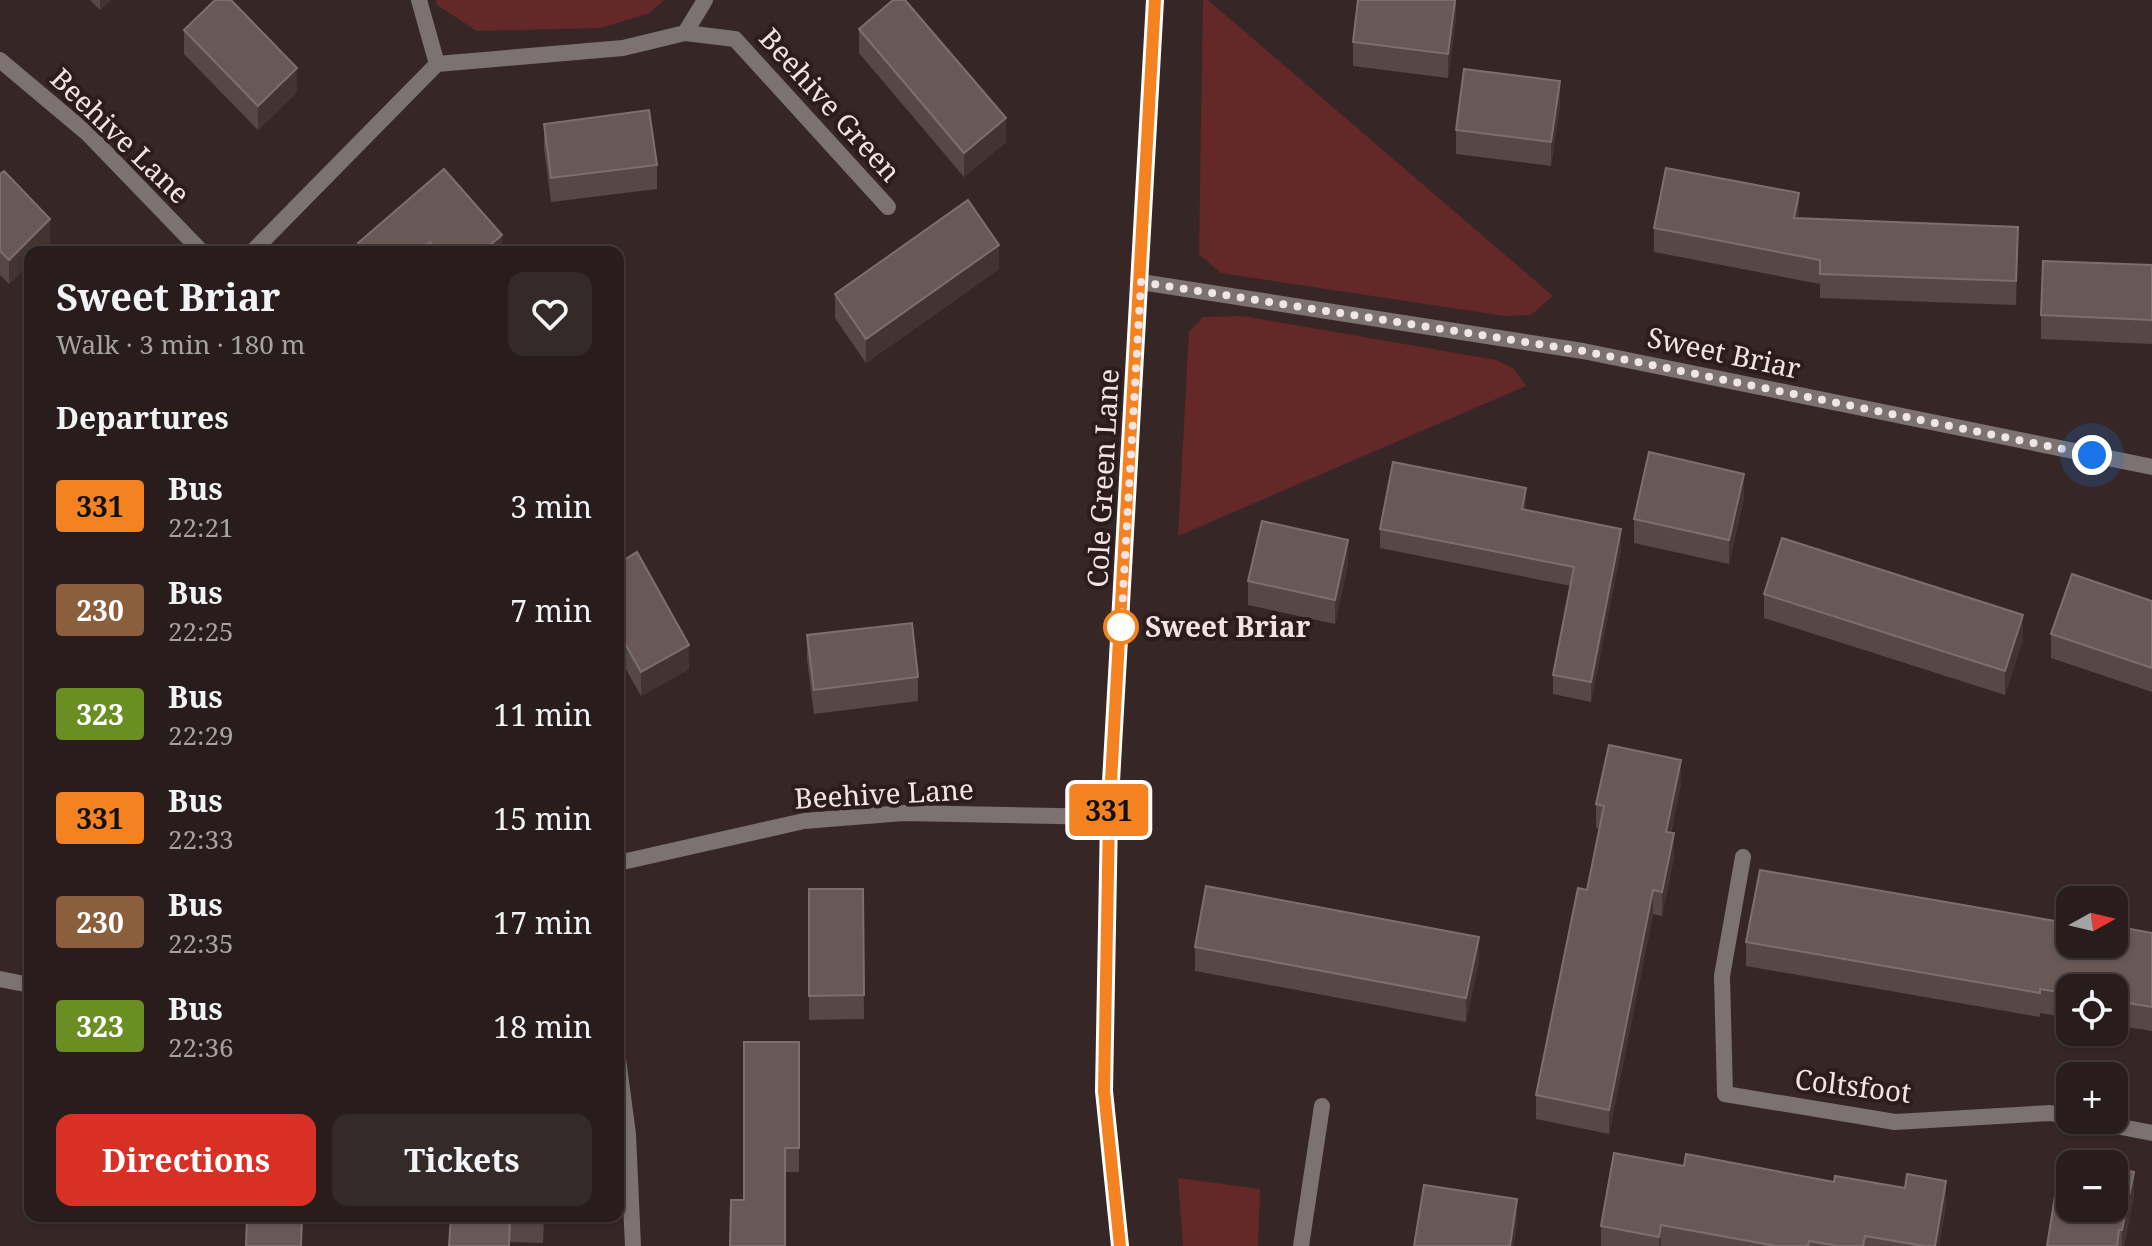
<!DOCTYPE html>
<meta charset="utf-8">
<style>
body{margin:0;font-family:"Noto Serif",serif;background:#342a29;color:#f1f3f6;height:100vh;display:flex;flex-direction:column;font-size:30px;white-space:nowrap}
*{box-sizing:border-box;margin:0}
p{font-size:26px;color:#a5a2a3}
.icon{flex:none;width:44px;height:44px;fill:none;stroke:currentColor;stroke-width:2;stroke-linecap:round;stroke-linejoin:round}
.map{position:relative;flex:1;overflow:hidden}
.details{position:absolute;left:24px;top:246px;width:600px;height:976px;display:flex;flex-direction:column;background:#281d1c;border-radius:16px;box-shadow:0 2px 6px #0004,0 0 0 2px #443b3b}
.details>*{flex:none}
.badge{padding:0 16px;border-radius:6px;font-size:28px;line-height:52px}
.needle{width:52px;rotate:82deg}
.controls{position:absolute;left:2056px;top:886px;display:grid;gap:16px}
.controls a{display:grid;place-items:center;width:72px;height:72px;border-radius:16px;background:#281d1c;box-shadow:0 2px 6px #0004,0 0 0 2px #443b3b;font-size:40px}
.you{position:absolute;width:40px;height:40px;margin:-20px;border:6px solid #fff;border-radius:50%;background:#1a73e8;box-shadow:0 0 0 12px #1a73e833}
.map>.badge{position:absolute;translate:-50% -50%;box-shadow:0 0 0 4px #fff}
h2{padding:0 32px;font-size:30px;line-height:72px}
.round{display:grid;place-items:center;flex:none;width:84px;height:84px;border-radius:16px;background:#342a29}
.head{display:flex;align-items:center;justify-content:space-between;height:136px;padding:0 32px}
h1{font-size:38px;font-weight:700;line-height:60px}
.action{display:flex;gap:16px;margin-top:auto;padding:16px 32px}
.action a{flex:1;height:92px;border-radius:16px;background:#d93025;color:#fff;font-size:32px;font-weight:700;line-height:92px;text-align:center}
.action a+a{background:#342a29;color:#f1f3f6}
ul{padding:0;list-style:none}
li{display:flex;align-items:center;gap:24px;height:104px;padding:0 32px}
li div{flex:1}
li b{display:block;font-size:30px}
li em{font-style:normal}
li .badge{min-width:88px;font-weight:700;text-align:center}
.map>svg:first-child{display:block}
.green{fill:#642828}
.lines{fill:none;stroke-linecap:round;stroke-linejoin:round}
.lane{stroke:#7b7271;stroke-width:16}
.street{stroke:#7b7271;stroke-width:16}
.secondary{stroke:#a89a99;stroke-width:16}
.wall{fill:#574846}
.shaded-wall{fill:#433432}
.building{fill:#685957;stroke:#7d6f6d;stroke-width:2}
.line-casing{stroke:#fff;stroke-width:18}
.line{stroke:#f58220;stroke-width:12}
.walk{stroke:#f0e5e4;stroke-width:8;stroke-dasharray:0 14.4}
.stop-dot{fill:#fff;stroke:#f58220;stroke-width:4}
.labels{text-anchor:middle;stroke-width:8;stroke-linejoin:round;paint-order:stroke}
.street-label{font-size:28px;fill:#f0e5e4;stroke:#2c1d1c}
.stop-label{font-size:28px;font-weight:bold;fill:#f0e5e4;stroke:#2c1d1c;text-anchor:start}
</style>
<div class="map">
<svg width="2152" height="1246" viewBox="0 0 2152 1246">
<rect width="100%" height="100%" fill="#362726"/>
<g class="green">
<path d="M 436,0 L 664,0 L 650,13 L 600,28 L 477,31 L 437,5 Z"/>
<path d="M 1203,0 L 1208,0 L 1553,296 L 1531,315 L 1505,316 L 1221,273 L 1199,254 Z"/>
<path d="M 1243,316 L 1496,360 L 1514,369 L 1526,386 L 1178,536 L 1189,332 L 1203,317 Z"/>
<path d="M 1178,1178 L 1260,1189 L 1258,1246 L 1183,1246 Z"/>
</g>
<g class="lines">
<path class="lane" d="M 1725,1094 L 1722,976 L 1743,857"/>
<g class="street">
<path d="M 419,0 L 437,64"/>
<path d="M 685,33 L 735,39 L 888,207"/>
<path d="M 0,60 L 88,134 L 202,252"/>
<path d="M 252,252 L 437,64 L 623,48 L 685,33 L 705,0"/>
<path d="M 1141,282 L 1583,351 L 2152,467"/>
<path d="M 618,863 L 804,821 L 904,813 L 1109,817"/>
<path d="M 0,979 L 30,985"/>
<path d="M 618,1059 L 628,1134 L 633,1246"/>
<path d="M 1725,1094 L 1895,1122 L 2050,1113 L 2070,1117"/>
<path d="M 2085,1120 L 2152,1133"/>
<path d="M 1301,1246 L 1322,1106"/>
</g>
<path class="secondary" d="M 1120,1246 L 1104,1091 L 1109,817 L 1155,0"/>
</g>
<g class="wall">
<path d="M 90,0 L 111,0 L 100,10 Z"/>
<path d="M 1456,0 L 1456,17 L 1448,78 L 1353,66 L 1353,42 Z"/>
<path d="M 859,29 L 1006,142 L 964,177 L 859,53 Z"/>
<path d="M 184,30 L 297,92 L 258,130 L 184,54 Z"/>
<path d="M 1560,105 L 1551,166 L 1456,154 L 1456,130 Z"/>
<path d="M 544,124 L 657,165 L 657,189 L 551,202 L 544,148 Z"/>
<path d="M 444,169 L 502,252 L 358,252 L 358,243 Z"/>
<path d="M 0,174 L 50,243 L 9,284 L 0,275 Z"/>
<path d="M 1799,218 L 2018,251 L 2016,305 L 1820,298 L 1820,284 L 1654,252 L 1654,228 Z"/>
<path d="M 2152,265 L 2152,344 L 2041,339 L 2041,315 Z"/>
<path d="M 999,269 L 866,363 L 835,318 L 835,294 Z"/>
<path d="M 1744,498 L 1729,564 L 1634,543 L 1634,519 Z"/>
<path d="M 1526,510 L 1621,549 L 1591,702 L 1553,694 L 1553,675 L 1571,586 L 1380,548 L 1380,529 Z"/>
<path d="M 618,550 L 689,669 L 641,696 L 618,655 Z"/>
<path d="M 1348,564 L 1335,624 L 1248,605 L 1248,581 Z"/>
<path d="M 1764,594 L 2023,639 L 2005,695 L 1764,618 Z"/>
<path d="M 2152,601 L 2152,692 L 2051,658 L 2051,634 Z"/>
<path d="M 807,635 L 918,677 L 918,701 L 814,714 L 807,659 Z"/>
<path d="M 1681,784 L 1671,833 L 1674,857 L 1662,916 L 1653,914 L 1609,1134 L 1536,1119 L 1536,1095 L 1587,890 L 1600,829 L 1596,828 L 1596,804 Z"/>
<path d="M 809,889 L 863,889 L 864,1019 L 809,1020 Z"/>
<path d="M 2067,923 L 2152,933 L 2152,1031 L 2114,1025 L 2114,988 L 2070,988 L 2070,1018 L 2040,1013 L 2040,1017 L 1746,966 L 1746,942 Z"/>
<path d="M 1195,947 L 1479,961 L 1466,1022 L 1195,971 Z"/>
<path d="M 799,1042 L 799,1172 L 785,1172 L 785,1246 L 744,1200 Z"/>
<path d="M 1684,1166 L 1946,1205 L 1939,1246 L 1601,1246 L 1601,1226 Z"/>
<path d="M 2134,1196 L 2124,1246 L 2047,1246 Z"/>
<path d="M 451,1216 L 544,1216 L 543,1243 L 510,1242 Z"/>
</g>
<g class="shaded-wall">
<path d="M 100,0 L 111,0 L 100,10 Z"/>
<path d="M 1455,0 L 1456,17 L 1448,78 L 1448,54 Z"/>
<path d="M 297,68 L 297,92 L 258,130 L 258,106 Z"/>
<path d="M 1560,81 L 1560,105 L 1551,166 L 1551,142 Z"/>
<path d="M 1006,118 L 1006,142 L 964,177 L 964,153 Z"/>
<path d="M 1799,193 L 1799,217 L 1794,242 L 1794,218 Z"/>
<path d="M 50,219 L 50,243 L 41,252 L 30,252 L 30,263 L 9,284 L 9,260 Z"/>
<path d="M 2018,227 L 2018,251 L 2016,305 L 2016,281 Z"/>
<path d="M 502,235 L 502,252 L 482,252 Z"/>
<path d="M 430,242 L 430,252 L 418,252 Z"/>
<path d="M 999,245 L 999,269 L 866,363 L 866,339 Z"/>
<path d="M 1744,474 L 1744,498 L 1729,564 L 1729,540 Z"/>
<path d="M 1526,488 L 1526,508 L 1522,529 L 1522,509 Z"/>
<path d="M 1621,529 L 1621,549 L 1591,702 L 1591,682 Z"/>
<path d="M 1348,540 L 1348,564 L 1335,624 L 1335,600 Z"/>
<path d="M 2023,615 L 2023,639 L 2005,695 L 2005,671 Z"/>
<path d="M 689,645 L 689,669 L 641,696 L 641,672 Z"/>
<path d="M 1681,760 L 1681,784 L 1666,856 L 1666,832 Z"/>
<path d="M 1674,833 L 1674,857 L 1662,916 L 1662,892 Z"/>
<path d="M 1653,890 L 1653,914 L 1609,1134 L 1609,1110 Z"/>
<path d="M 1479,937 L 1479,961 L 1466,1022 L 1466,998 Z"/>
<path d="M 2134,1172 L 2134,1196 L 2124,1246 L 2122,1246 L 2122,1230 Z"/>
<path d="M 1946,1181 L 1946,1205 L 1939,1246 L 1935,1246 Z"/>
<path d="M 1517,1199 L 1517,1223 L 1514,1246 L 1510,1246 Z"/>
<path d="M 1661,1225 L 1661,1246 L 1659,1246 L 1659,1237 Z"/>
</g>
<g class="building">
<path d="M 215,0 L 231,0 L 297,68 L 258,106 L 184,30 Z"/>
<path d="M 893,0 L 905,0 L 1006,118 L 964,153 L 859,29 Z"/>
<path d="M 1358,0 L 1455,0 L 1448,54 L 1353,42 Z"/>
<path d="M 1464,69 L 1560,81 L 1551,142 L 1456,130 Z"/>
<path d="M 649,110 L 657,165 L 551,178 L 544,124 Z"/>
<path d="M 1666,168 L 1799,193 L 1794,218 L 2018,227 L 2016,281 L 1820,274 L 1820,260 L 1654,228 Z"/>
<path d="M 444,169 L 502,235 L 482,252 L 438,252 L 430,242 L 418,252 L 366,252 L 358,243 Z"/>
<path d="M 4,171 L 50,219 L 9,260 L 0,251 L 0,174 Z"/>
<path d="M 968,200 L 999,245 L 866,339 L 835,294 Z"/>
<path d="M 2043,261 L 2152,265 L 2152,320 L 2041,315 Z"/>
<path d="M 1649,452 L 1744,474 L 1729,540 L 1634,519 Z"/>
<path d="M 1393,462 L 1526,488 L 1522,509 L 1621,529 L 1591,682 L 1553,675 L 1574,567 L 1380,529 Z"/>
<path d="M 1262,521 L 1348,540 L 1335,600 L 1248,581 Z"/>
<path d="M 1782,538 L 2023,615 L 2005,671 L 1764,594 Z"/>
<path d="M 618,550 L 624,560 L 637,552 L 689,645 L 641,672 L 618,631 Z"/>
<path d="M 2072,574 L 2152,601 L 2152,668 L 2051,634 Z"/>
<path d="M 912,623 L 918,677 L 814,690 L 807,635 Z"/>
<path d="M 1609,745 L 1681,760 L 1666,832 L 1674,833 L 1662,892 L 1653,890 L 1609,1110 L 1536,1095 L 1578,888 L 1587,890 L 1604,806 L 1596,804 Z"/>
<path d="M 1760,870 L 2067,923 L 2068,919 L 2070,919 L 2070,944 L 2114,944 L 2114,926 L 2152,933 L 2152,1007 L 2114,1001 L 2114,988 L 2070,988 L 2070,994 L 2040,989 L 2040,993 L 1746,942 Z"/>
<path d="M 1206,886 L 1479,937 L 1466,998 L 1195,947 Z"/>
<path d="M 809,889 L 863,889 L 864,995 L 809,996 Z"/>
<path d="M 744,1042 L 799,1042 L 799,1148 L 785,1148 L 785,1246 L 730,1246 L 731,1200 L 744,1200 Z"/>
<path d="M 1614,1153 L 1684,1166 L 1686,1154 L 1834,1182 L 1835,1176 L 1905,1188 L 1907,1174 L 1946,1181 L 1935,1246 L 1924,1246 L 1865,1236 L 1863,1246 L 1838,1246 L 1809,1241 L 1808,1246 L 1776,1246 L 1661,1225 L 1659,1237 L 1601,1226 Z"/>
<path d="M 2061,1158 L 2093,1164 L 2070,1164 L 2070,1208 L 2114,1208 L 2114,1168 L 2134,1172 L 2122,1230 L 2119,1230 L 2117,1246 L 2047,1246 Z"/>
<path d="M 1424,1185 L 1517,1199 L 1510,1246 L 1414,1246 Z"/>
<path d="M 247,1216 L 302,1216 L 301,1246 L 246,1246 Z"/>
<path d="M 451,1216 L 543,1216 L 543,1219 L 510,1218 L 509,1246 L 449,1246 Z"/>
</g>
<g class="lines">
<g class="line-casing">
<path id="line" d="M 1120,1246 L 1104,1091 L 1109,817 L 1155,0"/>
</g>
<use href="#line" class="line"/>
<path class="walk" d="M 1121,627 L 1141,282 L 1583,351 L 2092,455"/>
</g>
<circle class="stop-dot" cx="1121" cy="627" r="16"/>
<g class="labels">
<g class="street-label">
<text transform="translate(830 105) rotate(48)" y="10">Beehive Green</text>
<text transform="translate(120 136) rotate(44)" y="10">Beehive Lane</text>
<text transform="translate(1724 353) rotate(12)" y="10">Sweet Briar</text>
<text transform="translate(1103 478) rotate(-87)" y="10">Cole Green Lane</text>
<text transform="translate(884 794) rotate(-3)" y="10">Beehive Lane</text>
<text transform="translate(1853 1086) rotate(7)" y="10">Coltsfoot</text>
</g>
<g class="stop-label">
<text x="1145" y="637">Sweet Briar</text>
</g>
</g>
</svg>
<div class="controls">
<a><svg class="needle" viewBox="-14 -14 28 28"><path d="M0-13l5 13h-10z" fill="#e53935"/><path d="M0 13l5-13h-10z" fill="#a5a2a3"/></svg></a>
<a><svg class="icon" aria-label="locate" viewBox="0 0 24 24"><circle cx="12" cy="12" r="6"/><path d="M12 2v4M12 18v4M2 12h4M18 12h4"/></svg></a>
<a>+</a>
<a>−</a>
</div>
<div class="you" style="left:2092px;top:455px"></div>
<b class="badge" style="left:1109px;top:810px;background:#f58220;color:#111">331</b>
<section class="details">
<div class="head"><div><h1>Sweet Briar</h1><p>Walk · 3 min · 180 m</p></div><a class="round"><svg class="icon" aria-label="heart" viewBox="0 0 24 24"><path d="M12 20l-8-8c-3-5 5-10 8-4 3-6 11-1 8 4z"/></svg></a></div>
<h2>Departures</h2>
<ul>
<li><span class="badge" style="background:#f58220;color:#111">331</span><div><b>Bus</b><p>22:21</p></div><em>3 min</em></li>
<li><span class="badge" style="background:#8b5e3c;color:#fff">230</span><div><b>Bus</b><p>22:25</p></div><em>7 min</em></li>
<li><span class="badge" style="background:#6b8e23;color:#fff">323</span><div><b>Bus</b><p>22:29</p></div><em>11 min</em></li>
<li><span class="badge" style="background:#f58220;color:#111">331</span><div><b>Bus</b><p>22:33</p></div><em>15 min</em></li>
<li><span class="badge" style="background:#8b5e3c;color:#fff">230</span><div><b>Bus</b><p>22:35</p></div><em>17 min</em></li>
<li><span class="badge" style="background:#6b8e23;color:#fff">323</span><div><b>Bus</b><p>22:36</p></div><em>18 min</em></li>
</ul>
<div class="action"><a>Directions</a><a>Tickets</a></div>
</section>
</div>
